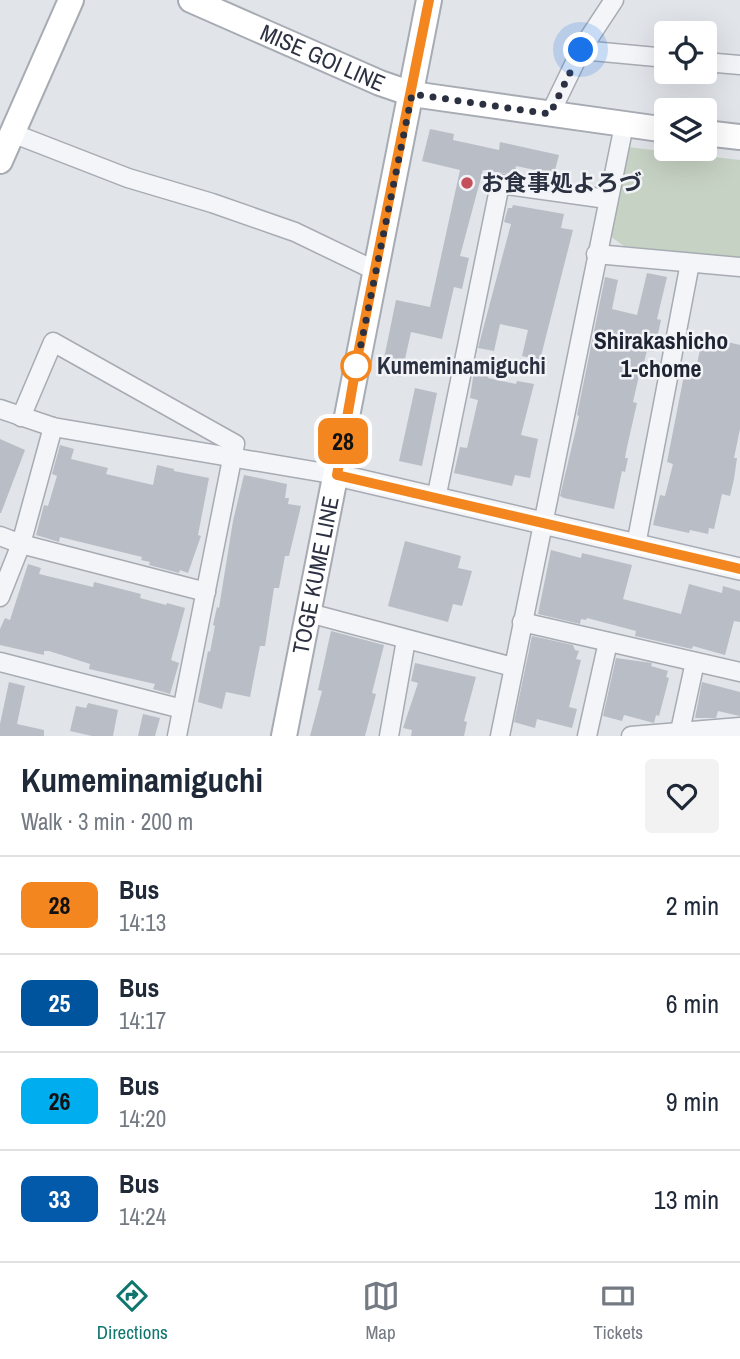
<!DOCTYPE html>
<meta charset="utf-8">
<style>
body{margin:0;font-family:"Archivo Narrow","Noto Sans JP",sans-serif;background:#f2f2f3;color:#1f2937;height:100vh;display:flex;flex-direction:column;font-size:26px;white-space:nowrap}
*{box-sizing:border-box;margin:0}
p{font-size:23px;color:#747a83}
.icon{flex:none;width:38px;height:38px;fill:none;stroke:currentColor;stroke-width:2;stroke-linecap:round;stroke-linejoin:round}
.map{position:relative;height:736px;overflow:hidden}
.drawer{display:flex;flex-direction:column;background:#fff;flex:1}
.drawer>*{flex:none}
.badge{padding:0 14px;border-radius:10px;font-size:24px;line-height:46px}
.fabs{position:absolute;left:654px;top:21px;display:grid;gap:14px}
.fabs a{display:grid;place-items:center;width:63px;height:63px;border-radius:7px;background:#fff;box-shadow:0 7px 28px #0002;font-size:35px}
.you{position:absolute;width:35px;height:35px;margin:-18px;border:5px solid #fff;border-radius:50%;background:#1a73e8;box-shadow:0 0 0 10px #1a73e833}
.map>.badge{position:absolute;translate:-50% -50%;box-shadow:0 0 0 4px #fff}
.round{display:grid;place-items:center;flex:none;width:74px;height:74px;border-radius:7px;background:#f2f2f3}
.overview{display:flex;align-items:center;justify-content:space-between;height:119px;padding:0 21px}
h1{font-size:33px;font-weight:700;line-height:52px}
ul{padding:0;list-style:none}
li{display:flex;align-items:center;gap:21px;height:98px;padding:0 21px;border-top:2px solid #e0e1e3}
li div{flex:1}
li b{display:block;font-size:26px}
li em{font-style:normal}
li .badge{min-width:77px;font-weight:700;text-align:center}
.menu{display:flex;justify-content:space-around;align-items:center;height:98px;border-top:2px solid #e0e1e3;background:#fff;font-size:19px;color:#747a83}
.menu a{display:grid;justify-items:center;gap:4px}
.menu .active{color:#0f766e}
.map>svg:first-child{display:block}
.green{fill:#c6d2c3}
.building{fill:#b9bdc5}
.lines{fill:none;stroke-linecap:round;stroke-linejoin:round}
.minor-casing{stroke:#a7abb3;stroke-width:21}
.tertiary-casing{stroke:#a7abb3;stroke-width:24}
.secondary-casing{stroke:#a7abb3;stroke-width:28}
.minor{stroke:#f4f5f8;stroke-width:18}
.tertiary{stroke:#f4f5f8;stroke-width:21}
.secondary{stroke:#fff;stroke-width:24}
.line-casing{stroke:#fff;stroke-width:16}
.line{stroke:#f48620;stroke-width:10}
.walk{stroke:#2b3140;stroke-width:7;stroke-dasharray:0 12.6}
.poi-dot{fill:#c5505b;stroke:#f1f3f7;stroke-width:2.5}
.stop-dot{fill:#fff;stroke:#f48620;stroke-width:3.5}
.labels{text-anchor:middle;stroke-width:5;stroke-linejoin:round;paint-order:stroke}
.street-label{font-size:23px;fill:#2b3140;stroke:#f1f3f7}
.poi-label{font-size:23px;font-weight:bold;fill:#2b3140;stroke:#f1f3f7;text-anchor:start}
.stop-label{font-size:23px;font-weight:bold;fill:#2b3140;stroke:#f1f3f7;text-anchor:start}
.neighbourhood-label{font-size:24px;font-weight:bold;fill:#1d2331;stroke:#f1f3f7}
</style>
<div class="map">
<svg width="740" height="736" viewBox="0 0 740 736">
<rect width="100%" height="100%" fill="#e1e4e9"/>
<path class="green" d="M 627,147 L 740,160 L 740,258 L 624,246 L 610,236 Z"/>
<g class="building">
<path d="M 430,129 L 454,134 L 453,140 L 499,150 L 500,142 L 559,155 L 554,174 L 516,166 L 514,175 L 483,170 L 460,256 L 469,258 L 462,289 L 454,287 L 442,339 L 411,332 L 401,377 L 381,373 L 396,300 L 430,307 L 460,170 L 422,161 Z"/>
<path d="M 513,205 L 564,214 L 561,228 L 573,230 L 540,360 L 522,356 L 528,330 L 500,324 L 494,351 L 478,348 L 511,224 L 504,222 L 508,208 L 512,208 Z"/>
<path d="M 647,273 L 667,277 L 657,319 L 661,320 L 654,352 L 647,351 L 644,362 L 642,362 L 633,402 L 637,403 L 627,447 L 625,458 L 628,458 L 625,472 L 622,471 L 614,509 L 564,498 L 560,496 L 579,416 L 577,415 L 605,277 L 618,280 L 612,309 L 637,315 Z"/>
<path d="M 703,336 L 740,345 L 740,429 L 734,458 L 737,458 L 734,479 L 730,496 L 722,494 L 714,529 L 709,528 L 708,534 L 690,530 L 689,533 L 653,525 L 660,495 L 665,496 L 673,464 L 667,462 L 685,370 L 692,372 L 694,363 L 697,364 Z"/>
<path d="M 474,371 L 489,375 L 488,378 L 516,384 L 517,381 L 534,384 L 521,435 L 538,439 L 530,478 L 515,475 L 512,486 L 454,473 L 460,447 L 467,448 L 478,400 L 470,398 Z"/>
<path d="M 415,388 L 437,393 L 422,466 L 399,461 Z"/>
<path d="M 0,439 L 25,450 L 1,513 L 0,513 Z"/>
<path d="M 60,445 L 74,449 L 71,459 L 108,468 L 106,474 L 153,485 L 157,465 L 174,469 L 174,471 L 209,478 L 198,535 L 201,536 L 188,573 L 180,570 L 179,573 L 149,565 L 150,562 L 141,560 L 142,557 L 60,537 L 59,542 L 36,535 L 44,505 L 48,506 L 57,476 L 52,474 Z"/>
<path d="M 244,475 L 287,484 L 285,498 L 289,498 L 288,504 L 301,506 L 289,556 L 285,556 L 279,588 L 274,588 L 265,646 L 260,646 L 250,697 L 226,692 L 222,709 L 198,702 L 208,651 L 210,652 L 215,626 L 213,625 L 217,607 L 219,608 L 233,521 Z"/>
<path d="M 405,541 L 461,556 L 458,568 L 472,571 L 462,606 L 453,604 L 448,622 L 388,606 Z"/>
<path d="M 551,550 L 581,558 L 582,553 L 632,565 L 623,599 L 681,614 L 689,584 L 722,593 L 723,586 L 740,591 L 740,622 L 734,621 L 725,655 L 693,646 L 692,649 L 635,636 L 636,631 L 587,618 L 586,620 L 581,619 L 580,624 L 538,614 Z"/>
<path d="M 28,564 L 41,568 L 39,574 L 93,587 L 94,582 L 141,594 L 140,598 L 166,605 L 167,603 L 185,608 L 171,660 L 179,663 L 170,694 L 153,689 L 155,684 L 89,669 L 90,664 L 49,651 L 44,651 L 44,655 L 0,645 L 0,629 L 5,618 L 10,620 Z"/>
<path d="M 331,631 L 384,645 L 372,693 L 376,694 L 365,736 L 310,736 L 322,691 L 318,690 Z"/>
<path d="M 532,636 L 573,645 L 575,650 L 579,651 L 576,659 L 581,660 L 569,707 L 577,709 L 572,728 L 537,719 L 535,728 L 514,722 Z"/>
<path d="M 616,658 L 652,663 L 651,666 L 668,671 L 666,677 L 669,678 L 659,716 L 656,715 L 654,723 L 624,715 L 622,721 L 603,716 Z"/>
<path d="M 415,663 L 476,677 L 464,721 L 467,722 L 464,736 L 411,736 L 412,730 L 403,728 L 418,683 L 411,681 Z"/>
<path d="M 9,682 L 25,686 L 17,724 L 44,730 L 44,736 L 0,736 L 0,724 Z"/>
<path d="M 702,682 L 740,692 L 740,716 L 718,711 L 716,718 L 695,718 Z"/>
<path d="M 88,703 L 118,710 L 113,736 L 92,736 L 70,731 L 76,706 L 86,708 Z"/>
<path d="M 143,714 L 160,718 L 155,736 L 138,736 Z"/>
</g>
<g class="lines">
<g class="minor-casing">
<g id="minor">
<path d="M 581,50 L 667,58"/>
<path d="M 705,62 L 740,65"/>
<path d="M 550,114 L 581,50 L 614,0"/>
<path d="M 12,133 L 128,178 L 212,203 L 295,232 L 376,271"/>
<path d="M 596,254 L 740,267"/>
<path d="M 0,409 L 53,427 L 337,475"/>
<path d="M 21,417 L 53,342 L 235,444 L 177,736"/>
<path d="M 436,499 L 500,184 L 607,199"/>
<path d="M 0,536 L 21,544 L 206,592"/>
<path d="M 636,545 L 690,263"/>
<path d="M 0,597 L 21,544 L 53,427"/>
<path d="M 309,613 L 513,667"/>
<path d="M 522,622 L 740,672"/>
<path d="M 0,662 L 182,709"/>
<path d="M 680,731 L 695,662"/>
<path d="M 389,736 L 406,640"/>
<path d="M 500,736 L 624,125"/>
<path d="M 587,736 L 608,642"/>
<path d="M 631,736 L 740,727"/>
</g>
</g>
<g class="tertiary-casing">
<path id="tertiary" d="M 337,475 L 740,569"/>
</g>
<g class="secondary-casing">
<g id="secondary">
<path id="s1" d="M 191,0 L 380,83 L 412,94 L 667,130"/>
<path d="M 705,133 L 740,137"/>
<path d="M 0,161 L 71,0"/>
<path id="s2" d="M 284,736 L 429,0"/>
</g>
</g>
<use href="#minor" class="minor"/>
<use href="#tertiary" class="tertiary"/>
<use href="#secondary" class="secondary"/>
</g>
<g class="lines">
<g class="line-casing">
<path id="line" d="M 429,0 L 359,349 L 337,475 L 740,569"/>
</g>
<use href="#line" class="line"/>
<path class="walk" d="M 356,366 L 355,374 L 412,94 L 550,114 L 581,50"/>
</g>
<circle class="poi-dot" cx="467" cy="183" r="7"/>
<circle class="stop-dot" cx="356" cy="366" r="14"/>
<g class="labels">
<g class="street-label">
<text dy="8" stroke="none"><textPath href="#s1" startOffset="144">MISE GOI LINE</textPath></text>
<text dy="8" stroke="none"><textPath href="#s2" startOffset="164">TOGE KUME LINE</textPath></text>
</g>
<g class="poi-label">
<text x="481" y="191">お食事処よろづ</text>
</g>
<g class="stop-label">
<text x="377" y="374">Kumeminamiguchi</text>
</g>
<g class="neighbourhood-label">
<text x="661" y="349">Shirakashicho<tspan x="661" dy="28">1-chome</tspan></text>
</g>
</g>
</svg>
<div class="fabs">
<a><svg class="icon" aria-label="locate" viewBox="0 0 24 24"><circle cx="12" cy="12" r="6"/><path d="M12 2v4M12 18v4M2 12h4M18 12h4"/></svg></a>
<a><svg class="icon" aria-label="layers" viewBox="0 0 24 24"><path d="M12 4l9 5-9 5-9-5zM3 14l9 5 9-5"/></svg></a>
</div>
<div class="you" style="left:581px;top:50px"></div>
<b class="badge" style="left:343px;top:441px;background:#f48620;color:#111">28</b>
</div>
<section class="drawer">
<div class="overview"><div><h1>Kumeminamiguchi</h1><p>Walk · 3 min · 200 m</p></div><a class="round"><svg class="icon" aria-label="heart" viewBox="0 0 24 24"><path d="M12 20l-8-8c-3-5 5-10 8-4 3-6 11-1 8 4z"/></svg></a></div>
<ul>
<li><span class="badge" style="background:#f48620;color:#111">28</span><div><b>Bus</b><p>14:13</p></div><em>2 min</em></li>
<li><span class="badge" style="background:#00549d;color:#fff">25</span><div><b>Bus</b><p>14:17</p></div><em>6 min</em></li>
<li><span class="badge" style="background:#00aeef;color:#111">26</span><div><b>Bus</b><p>14:20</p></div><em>9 min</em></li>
<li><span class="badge" style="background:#045aaa;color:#fff">33</span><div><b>Bus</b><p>14:24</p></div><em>13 min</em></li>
</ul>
</section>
<nav class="menu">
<a class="active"><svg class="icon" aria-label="directions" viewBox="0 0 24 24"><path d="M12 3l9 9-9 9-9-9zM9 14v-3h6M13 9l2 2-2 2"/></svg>Directions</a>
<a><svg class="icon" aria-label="map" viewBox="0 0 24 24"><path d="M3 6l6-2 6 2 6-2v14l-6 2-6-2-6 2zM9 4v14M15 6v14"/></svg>Map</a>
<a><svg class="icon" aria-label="tickets" viewBox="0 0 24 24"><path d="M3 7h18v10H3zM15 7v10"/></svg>Tickets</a>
</nav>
